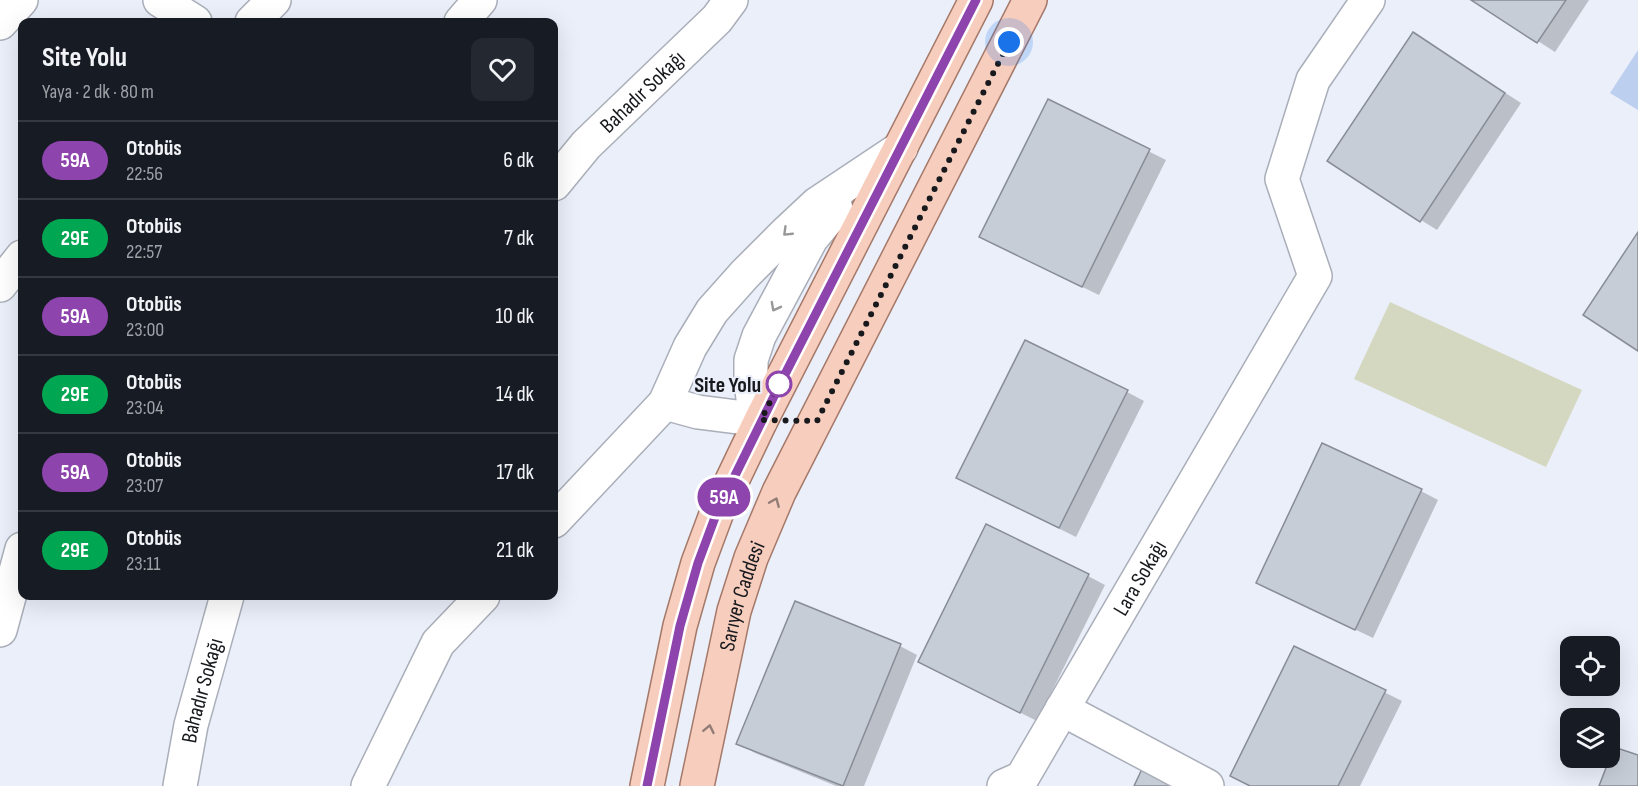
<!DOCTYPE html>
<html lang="tr">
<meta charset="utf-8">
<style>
body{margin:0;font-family:"Sofia Sans Condensed",sans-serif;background:#242831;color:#f1f3f6;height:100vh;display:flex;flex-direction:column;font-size:22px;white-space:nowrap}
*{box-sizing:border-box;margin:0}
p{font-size:20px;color:#9ea1a6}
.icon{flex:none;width:33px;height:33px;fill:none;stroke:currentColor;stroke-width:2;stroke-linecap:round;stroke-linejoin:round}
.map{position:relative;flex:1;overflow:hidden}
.sheet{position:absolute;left:18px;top:18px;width:540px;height:582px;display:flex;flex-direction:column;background:#171b24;border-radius:12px;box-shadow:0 6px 24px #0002}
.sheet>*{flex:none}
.badge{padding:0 12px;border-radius:20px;font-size:21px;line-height:39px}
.controls{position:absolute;left:1560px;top:636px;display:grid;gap:12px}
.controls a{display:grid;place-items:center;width:60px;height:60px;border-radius:12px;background:#171b24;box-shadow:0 6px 24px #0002;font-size:30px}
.you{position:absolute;width:30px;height:30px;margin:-15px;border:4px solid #fff;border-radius:50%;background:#1a73e8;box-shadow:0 0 0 9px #1a73e833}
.map>.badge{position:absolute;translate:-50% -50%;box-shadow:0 0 0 3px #fff}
.round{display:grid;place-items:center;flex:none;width:63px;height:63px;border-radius:12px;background:#242831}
.head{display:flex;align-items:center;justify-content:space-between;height:102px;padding:0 24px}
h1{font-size:28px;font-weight:700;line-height:45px}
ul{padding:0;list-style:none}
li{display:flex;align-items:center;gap:18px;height:78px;padding:0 24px;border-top:2px solid #363941}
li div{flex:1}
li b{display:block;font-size:22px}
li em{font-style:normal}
li .badge{min-width:66px;font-weight:700;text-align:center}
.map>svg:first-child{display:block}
.green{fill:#d5d8c0}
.water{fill:#bccfef}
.shadow{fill:#0003}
.building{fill:#c7cdd7;stroke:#888c96;stroke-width:1.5}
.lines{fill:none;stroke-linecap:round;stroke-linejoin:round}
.minor-casing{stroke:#a9aeb9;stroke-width:36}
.major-casing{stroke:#a57969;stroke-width:36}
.minor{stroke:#fff;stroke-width:33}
.major{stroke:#f7cdbe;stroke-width:33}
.oneway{stroke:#979899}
.oneway2{stroke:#927c76}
.line-casing{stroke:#fff;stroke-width:14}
.line{stroke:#8e44ad;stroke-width:9}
.walk{stroke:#17191d;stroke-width:6;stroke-dasharray:0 10.8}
.stop-dot{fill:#fff;stroke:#8e44ad;stroke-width:3}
.labels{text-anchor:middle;stroke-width:4.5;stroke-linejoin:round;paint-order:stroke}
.street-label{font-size:22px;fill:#17191d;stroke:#eaeffa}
.stop-label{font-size:22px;font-weight:bold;fill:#17191d;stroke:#eaeffa;text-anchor:end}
</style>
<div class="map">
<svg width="1638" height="786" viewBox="0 0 1638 786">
<rect width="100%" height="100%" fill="#eaeffa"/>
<path class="green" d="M 1390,302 L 1582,390 L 1546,467 L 1354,379 Z"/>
<path class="water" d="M 1638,50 L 1638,110 L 1610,93 Z"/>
<g class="shadow">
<path d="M 1474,0 L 1589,0 L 1555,52 Z"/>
<path d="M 1430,44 L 1521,103 L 1437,230 L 1421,220 Z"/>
<path d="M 1048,101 L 1166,160 L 1099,295 L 998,246 Z"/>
<path d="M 1127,392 L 1144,401 L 1076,537 L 958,478 Z"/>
<path d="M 1421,491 L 1438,500 L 1373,638 L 1258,583 Z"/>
<path d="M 1088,576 L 1105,585 L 1037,721 L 937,671 Z"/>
<path d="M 900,646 L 917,655 L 864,786 L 836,786 L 755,753 L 738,743 Z"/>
<path d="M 1295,648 L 1402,701 L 1360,786 L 1250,786 Z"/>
</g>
<g class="building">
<path d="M 1471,0 L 1566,0 L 1537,43 Z"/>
<path d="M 1413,32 L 1505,93 L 1420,222 L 1327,161 Z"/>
<path d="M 1048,99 L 1150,149 L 1082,287 L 979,237 Z"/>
<path d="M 1638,232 L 1638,351 L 1583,315 Z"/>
<path d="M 1025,340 L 1128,390 L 1059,528 L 956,478 Z"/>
<path d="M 1322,443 L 1422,489 L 1355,630 L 1256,583 Z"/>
<path d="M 986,524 L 1089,574 L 1020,713 L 918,662 Z"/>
<path d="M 795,601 L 901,644 L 843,786 L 736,744 Z"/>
<path d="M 1294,646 L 1386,690 L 1338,786 L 1250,786 L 1230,776 Z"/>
<path d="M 1614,747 L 1638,755 L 1638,786 L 1599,786 Z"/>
<path d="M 1142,769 L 1177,786 L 1134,786 Z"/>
</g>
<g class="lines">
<g class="minor-casing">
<g id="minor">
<path d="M 160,0 L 195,22"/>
<path d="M 252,22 L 274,0"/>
<path d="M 461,22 L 480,0"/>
<path d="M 0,23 L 21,0"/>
<path id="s1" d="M 554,184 L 586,145 L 717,19 L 731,0"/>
<path d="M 0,285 L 22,257"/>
<path d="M 665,403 L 698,412 L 761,420 L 753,398 L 751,383 L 751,360 L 759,336 L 811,239 L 836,209"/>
<path d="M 554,521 L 665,403 L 690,347 L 712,311 L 745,274 L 786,233 L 817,204 L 901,148"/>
<path d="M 0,630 L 22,549"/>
<path d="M 1062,709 L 1207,786"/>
<path id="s2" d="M 180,786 L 191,725 L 227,596"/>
<path d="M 368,786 L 438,643 L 483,596"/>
<path id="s3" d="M 1004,786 L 1022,778 L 1315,276 L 1282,179 L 1313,80 L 1368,0"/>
</g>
</g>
<g class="major-casing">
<g id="major">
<path d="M 647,786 L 680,626 L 698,563 L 717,512 L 761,420 L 976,0"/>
<path id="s4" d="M 697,786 L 734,611 L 751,558 L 779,492 L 1030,0"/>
</g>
</g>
<use href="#minor" class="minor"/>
<use href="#major" class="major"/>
</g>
<defs><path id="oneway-chevron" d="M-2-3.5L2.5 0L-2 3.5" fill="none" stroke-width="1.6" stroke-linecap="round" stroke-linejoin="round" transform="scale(1.5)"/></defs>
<g class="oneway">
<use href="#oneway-chevron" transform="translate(787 232) rotate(136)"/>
<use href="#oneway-chevron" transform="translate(775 307) rotate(118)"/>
</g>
<g class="oneway2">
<use href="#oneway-chevron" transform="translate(775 502) rotate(-67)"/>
<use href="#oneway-chevron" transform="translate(709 729) rotate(-78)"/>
</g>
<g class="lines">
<g class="line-casing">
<path id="line" d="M 647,786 L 680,626 L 698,563 L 717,512 L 780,384 L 976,0"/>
</g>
<use href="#line" class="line"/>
<path class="walk" d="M 779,384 L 761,420 L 817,421 L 1009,42"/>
</g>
<circle class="stop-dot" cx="779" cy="384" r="12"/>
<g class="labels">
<g class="street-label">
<text dy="8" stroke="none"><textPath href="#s1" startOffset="128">Bahadır Sokağı</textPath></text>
<text dy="8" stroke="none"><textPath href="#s3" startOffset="252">Lara Sokağı</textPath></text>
<text dy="8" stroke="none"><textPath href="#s4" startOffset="195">Sarıyer Caddesi</textPath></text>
<text dy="8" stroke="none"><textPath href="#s2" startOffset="98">Bahadır Sokağı</textPath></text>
</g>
<g class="stop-label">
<text x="761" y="392">Site Yolu</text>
</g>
</g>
</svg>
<div class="controls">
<a><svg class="icon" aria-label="locate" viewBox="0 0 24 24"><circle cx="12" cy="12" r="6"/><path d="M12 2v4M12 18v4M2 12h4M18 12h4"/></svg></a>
<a><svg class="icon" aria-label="layers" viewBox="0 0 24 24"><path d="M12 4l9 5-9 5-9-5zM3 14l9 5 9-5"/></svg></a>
</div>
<div class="you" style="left:1009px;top:42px"></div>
<b class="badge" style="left:724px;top:497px;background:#8e44ad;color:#fff">59A</b>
<section class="sheet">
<div class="head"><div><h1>Site Yolu</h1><p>Yaya · 2 dk · 80 m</p></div><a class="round"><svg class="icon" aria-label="heart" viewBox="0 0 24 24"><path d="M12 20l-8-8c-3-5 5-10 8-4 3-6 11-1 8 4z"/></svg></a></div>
<ul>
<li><span class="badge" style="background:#8e44ad;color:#fff">59A</span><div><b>Otobüs</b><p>22:56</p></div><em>6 dk</em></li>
<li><span class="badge" style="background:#00a651;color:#fff">29E</span><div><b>Otobüs</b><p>22:57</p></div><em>7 dk</em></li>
<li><span class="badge" style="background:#8e44ad;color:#fff">59A</span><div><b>Otobüs</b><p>23:00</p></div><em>10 dk</em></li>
<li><span class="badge" style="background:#00a651;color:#fff">29E</span><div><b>Otobüs</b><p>23:04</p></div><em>14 dk</em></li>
<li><span class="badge" style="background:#8e44ad;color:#fff">59A</span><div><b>Otobüs</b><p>23:07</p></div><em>17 dk</em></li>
<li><span class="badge" style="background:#00a651;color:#fff">29E</span><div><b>Otobüs</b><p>23:11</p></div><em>21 dk</em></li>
</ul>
</section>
</div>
